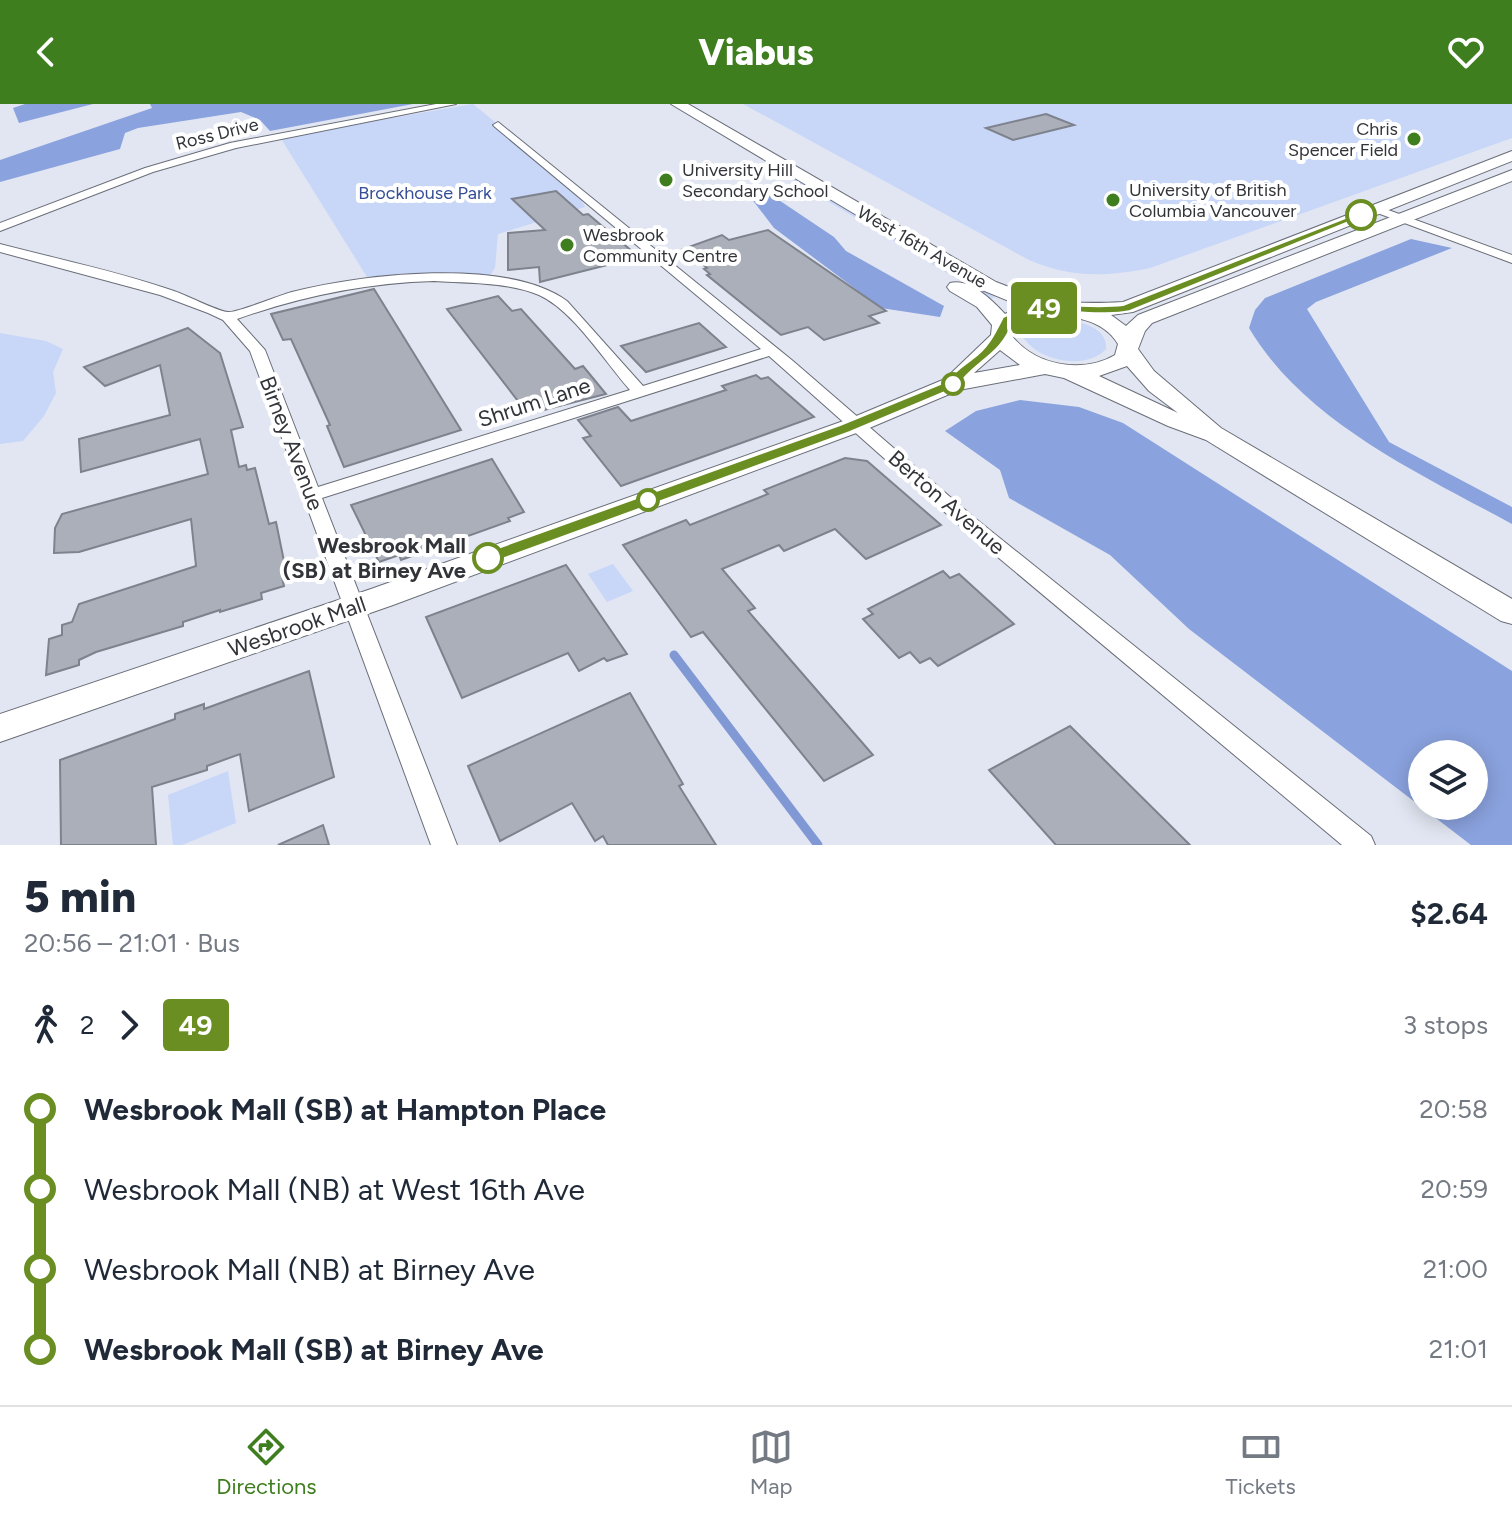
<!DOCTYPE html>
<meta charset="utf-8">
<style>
body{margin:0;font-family:Figtree,sans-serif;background:#f6f6f7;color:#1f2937;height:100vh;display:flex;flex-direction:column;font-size:30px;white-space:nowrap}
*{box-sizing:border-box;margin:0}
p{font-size:26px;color:#747a83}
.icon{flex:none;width:44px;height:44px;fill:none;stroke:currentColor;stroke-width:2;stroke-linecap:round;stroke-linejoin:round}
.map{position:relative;height:741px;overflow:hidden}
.panel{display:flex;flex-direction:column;background:#fff;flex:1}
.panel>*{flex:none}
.badge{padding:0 16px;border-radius:6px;font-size:28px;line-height:52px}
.buttons{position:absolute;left:1408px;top:636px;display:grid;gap:16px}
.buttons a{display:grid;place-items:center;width:80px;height:80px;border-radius:50%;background:#fff;box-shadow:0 4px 20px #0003;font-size:40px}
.map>.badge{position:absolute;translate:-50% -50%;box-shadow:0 0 0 4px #fff}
.legs{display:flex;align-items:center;gap:12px;height:88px;padding:0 24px;font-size:26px}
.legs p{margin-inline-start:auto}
.overview{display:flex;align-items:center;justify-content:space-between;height:136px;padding:0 24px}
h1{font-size:44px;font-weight:800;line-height:60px}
ul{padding:0 24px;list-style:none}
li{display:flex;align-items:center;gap:28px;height:80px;font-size:30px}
li i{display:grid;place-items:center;width:12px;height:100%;margin:0 10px;background:currentColor}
li i::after{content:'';width:20px;height:20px;margin:-10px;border:6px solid;border-radius:50%;background:#fff}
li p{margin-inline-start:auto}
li:first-child i{background:linear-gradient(#0000 50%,currentColor 0)}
li:last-child i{background:linear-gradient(currentColor 50%,#0000 0)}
header{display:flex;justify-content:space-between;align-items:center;height:104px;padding:0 24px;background:#3e7e1e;color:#fff;font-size:36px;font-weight:800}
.menu{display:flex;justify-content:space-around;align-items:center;height:112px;border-top:2px solid #e0e1e3;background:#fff;font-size:22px;color:#747a83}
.menu a{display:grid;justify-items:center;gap:4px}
.menu .on{color:#3e7e1e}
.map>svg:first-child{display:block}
.green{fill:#c8d6f8}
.forest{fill:#8aa2de;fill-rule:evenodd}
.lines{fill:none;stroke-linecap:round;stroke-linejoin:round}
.stream{stroke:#8098d4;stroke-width:9}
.building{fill:#aaafb9;stroke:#7e828d;stroke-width:2}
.street-casing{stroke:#6a6e78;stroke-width:2}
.secondary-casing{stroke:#6a6e78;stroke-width:2}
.street{fill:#fff;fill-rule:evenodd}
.secondary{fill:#fff;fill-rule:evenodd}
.line-1{fill:#6b8e23;stroke:#fff;stroke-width:2}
.poi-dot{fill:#3e7e1e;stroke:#fff;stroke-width:3}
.stop-1-dot{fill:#fff;stroke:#6b8e23;stroke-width:4}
.labels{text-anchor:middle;stroke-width:8;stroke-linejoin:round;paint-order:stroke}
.far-poi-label{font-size:18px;fill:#333439;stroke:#fff;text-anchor:start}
.far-street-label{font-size:18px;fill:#333439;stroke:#fff}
.far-park-label{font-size:18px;fill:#354e97;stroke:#fff}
.street-label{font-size:22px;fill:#333439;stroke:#fff}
.stop-label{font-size:22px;font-weight:bold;fill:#333439;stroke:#fff;text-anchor:end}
</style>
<header><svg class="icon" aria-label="back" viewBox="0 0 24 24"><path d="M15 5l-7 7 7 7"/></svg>Viabus<svg class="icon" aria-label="heart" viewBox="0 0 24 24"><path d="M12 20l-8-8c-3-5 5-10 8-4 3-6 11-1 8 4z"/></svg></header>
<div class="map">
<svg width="1512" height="741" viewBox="0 0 1512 741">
<rect width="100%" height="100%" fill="#e1e6f2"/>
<g class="green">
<path d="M 473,0 L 577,86 L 585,103 L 498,130 L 495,164 L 488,174 L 443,169 L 367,173 L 280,33 Z"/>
<path d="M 743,0 L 1512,0 L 1512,34 L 1150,164 C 1106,173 1071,174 1029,156 Z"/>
<path d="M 782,66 L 790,71 L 995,193 L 990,195 L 778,67 Z"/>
<path d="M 1047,216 C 1066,215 1108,218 1106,245 C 1086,267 1038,257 1023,233 L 1024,226 Z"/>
<path d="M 0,229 L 46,237 L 63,245 L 53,268 L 56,289 L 44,312 L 23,337 L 0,340 Z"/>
<path d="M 613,460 L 633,487 L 607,498 L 588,470 Z"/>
<path d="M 228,667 L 236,719 L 182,741 L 173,741 L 168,691 Z"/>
</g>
<g class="forest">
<path d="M 25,0 L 93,0 L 19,19 L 13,4 Z"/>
<path d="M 150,0 L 413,0 L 270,27 L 260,16 L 241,8 L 138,24 L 125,29 L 120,45 L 0,78 L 0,56 L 152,4 Z"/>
<path d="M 755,80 L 834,133 L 846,147 L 944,202 L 940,213 L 881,204 L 774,124 L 748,90 Z"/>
<path d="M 1411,135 L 1452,144 L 1316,198 L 1307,205 L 1389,338 L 1512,403 L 1512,420 C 1419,369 1305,318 1249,224 L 1255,206 L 1265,194 Z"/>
<path d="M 1020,296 L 1079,303 L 1123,319 L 1512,567 L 1512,741 L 1471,741 L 1189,525 L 1110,451 L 1009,394 L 1000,366 L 945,327 L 976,307 ZM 1422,650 L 1474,650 L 1474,702 L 1422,702 Z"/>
</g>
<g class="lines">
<path class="stream" d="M 674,551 L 818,741"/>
</g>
<g class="building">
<path d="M 1046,10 L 1074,21 L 1013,36 L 986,24 Z"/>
<path d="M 556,87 L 583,111 L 588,110 L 639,153 L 540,178 L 539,163 L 508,166 L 508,129 L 545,126 L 512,95 Z"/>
<path d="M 768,126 L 886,207 L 869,212 L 879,219 L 824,236 L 808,223 L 781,231 L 707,171 L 710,170 L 704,165 L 707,164 L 683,145 L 722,131 L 729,136 Z"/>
<path d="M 374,185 L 461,326 L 344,363 L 327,322 L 330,321 L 291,235 L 283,236 L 271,210 Z"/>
<path d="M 498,192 L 512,207 L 521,205 L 575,265 L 583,262 L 606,290 L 528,310 L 447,205 Z"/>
<path d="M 699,219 L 726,243 L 646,268 L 621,242 Z"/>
<path d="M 188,224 L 220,249 L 243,323 L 231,326 L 239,363 L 246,361 L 247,366 L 255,364 L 269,420 L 276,418 L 286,467 L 281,469 L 284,482 L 261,489 L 262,495 L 220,508 L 220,506 L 183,518 L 183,522 L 96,548 L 79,556 L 79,561 L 46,571 L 49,535 L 62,531 L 62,521 L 72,518 L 79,500 L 196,462 L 191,415 L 79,448 L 54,449 L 55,424 L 62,410 L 208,370 L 200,335 L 81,368 L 79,335 L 170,311 L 160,261 L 105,282 L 84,263 Z"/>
<path d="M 756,271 L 761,275 L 768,273 L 814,313 L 621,382 L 583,334 L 591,332 L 578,316 L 618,303 L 631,317 L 726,286 L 722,282 Z"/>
<path d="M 845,354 L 867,357 L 941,421 L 866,455 L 835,425 L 784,447 L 779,441 L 722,465 L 755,504 L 748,507 L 873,651 L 824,677 L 703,528 L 691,533 L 623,441 L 686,416 L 690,421 L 768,390 L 764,386 Z"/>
<path d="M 492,355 L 524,408 L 508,414 L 510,417 L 401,456 L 399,451 L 379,458 L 351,401 Z"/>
<path d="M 566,461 L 627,550 L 607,557 L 604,554 L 579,567 L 568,549 L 462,594 L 426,513 Z"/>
<path d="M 943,467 L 950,474 L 959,470 L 1014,520 L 938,562 L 930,554 L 920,559 L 910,548 L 899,554 L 863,515 L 873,510 L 868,505 Z"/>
<path d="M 309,567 L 334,673 L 249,707 L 240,650 L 207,662 L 207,666 L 152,683 L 156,741 L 61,741 L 60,656 L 175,615 L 175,610 L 204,600 L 204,605 Z"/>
<path d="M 630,589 L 683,680 L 679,682 L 716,741 L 608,741 L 603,732 L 595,737 L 572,699 L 500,737 L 468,662 Z"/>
<path d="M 1070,622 L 1190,741 L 1056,741 L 989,666 Z"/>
<path d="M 323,721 L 329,741 L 278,741 Z"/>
</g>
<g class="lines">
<g class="street-casing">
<g id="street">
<path d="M 436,0 L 456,0 L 236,44 L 153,68 L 0,127 L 0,119 L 145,64 L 230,39 Z"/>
<path d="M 498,18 L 793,257 L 971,411 L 1371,732 L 1375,741 L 1342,741 L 957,419 L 769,252 L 322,394 L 457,741 L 431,741 L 250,247 L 223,216 L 208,209 L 160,191 L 0,148 L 0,140 C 57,155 116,167 171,186 C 185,190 216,207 228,208 C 237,209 280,191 292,188 C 361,170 507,153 567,197 L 643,282 L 761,245 L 495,23 L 493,21 ZM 434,177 C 467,179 508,178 539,191 C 573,206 605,258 630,286 L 318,383 L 265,246 L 237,215 C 302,192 365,179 434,177 Z"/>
<path d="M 1372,103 L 1380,103 L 1512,151 L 1512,159 L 1372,107 Z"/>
</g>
</g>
<g class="secondary-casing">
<path id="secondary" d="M 671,0 L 688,0 L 996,178 C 1047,198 1068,201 1123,198 L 1512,47 L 1512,57 L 1133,208 L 1111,211 L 1126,222 L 1138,211 L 1512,66 L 1512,77 L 1152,219 L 1145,227 L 1138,245 L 1154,267 L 1221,324 L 1512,495 L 1512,520 L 1501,517 L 1206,336 L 1168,322 L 1064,274 L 1045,270 L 959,286 L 867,325 L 393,501 L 0,638 L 0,610 L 371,485 L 849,315 L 945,275 L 991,231 L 992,221 L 977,203 L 950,187 L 947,183 L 950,179 C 970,174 992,196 1005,210 L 1021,202 L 982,186 ZM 1045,210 C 1072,212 1103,215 1118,240 L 1115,251 C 1082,270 1036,262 1012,232 L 1013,223 L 1027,213 ZM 1000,246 L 1020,261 L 974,269 ZM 1127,262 L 1149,287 L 1178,309 L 1099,272 Z"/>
</g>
<use href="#street" class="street"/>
<use href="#secondary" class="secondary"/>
</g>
<path class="line-1" d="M 1358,109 L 1366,111 L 1130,207 C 1092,215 1048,198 1013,217 C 1002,252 975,256 957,283 L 850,328 L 494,458 L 488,460 L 479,454 L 481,450 L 840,321 L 948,277 C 955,266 962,263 972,255 C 988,244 995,229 1003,213 C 1041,193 1083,206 1123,201 Z"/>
<g class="poi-dot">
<circle cx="1414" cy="35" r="8"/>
<circle cx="666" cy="76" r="8"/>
<circle cx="1113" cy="96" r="8"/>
<circle cx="567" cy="141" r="8"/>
</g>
<g class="stop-1-dot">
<circle cx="1361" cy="111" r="14"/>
<circle cx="953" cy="280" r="10"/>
<circle cx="648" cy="396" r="10"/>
<circle cx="488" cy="454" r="14"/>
</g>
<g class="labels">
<g class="far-poi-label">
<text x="1398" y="31" text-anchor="end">Chris<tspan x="1398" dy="21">Spencer Field</tspan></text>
<text x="682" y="72">University Hill<tspan x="682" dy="21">Secondary School</tspan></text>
<text x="1129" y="92">University of British<tspan x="1129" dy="21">Columbia Vancouver</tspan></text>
<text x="583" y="137">Wesbrook<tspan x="583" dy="21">Community Centre</tspan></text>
</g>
<g class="far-street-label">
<text transform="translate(217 30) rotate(-14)" y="6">Ross Drive</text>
<text transform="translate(922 143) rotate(30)" y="6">West 16th Avenue</text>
</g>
<g class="far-park-label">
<text x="425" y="95">Brockhouse Park</text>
</g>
<g class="street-label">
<text transform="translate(534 298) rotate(-18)" y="8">Shrum Lane</text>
<text transform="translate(292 339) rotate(69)" y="8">Birney Avenue</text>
<text transform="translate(947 398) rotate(41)" y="8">Berton Avenue</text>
<text transform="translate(297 522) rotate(-19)" y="8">Wesbrook Mall</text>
</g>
<g class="stop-label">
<text x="466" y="449">Wesbrook Mall<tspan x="466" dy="25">(SB) at Birney Ave</tspan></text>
</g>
</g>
</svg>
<div class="buttons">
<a><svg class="icon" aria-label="layers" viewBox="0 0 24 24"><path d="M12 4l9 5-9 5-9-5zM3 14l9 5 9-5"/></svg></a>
</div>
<b class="badge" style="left:1044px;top:204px;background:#6b8e23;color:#fff">49</b>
</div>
<section class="panel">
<div class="overview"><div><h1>5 min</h1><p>20:56 – 21:01 · Bus</p></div><b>$2.64</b></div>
<div class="legs"><svg class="icon" aria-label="walk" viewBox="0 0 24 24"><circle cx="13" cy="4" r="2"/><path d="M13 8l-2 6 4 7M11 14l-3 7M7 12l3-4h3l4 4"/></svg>2<svg class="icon" aria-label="forward" viewBox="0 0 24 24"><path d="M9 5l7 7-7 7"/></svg><b class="badge" style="background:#6b8e23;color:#fff">49</b><p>3 stops</p></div>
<ul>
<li><i style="color:#6b8e23"></i><b>Wesbrook Mall (SB) at Hampton Place</b><p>20:58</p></li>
<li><i style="color:#6b8e23"></i><span>Wesbrook Mall (NB) at West 16th Ave</span><p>20:59</p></li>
<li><i style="color:#6b8e23"></i><span>Wesbrook Mall (NB) at Birney Ave</span><p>21:00</p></li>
<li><i style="color:#6b8e23"></i><b>Wesbrook Mall (SB) at Birney Ave</b><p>21:01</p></li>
</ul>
</section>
<nav class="menu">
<a class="on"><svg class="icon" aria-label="directions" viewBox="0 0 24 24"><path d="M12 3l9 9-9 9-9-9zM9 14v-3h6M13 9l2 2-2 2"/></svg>Directions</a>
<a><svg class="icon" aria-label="map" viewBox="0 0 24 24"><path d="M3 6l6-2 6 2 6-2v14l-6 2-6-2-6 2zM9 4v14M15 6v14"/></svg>Map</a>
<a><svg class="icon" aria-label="tickets" viewBox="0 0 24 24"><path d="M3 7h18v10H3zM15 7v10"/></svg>Tickets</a>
</nav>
